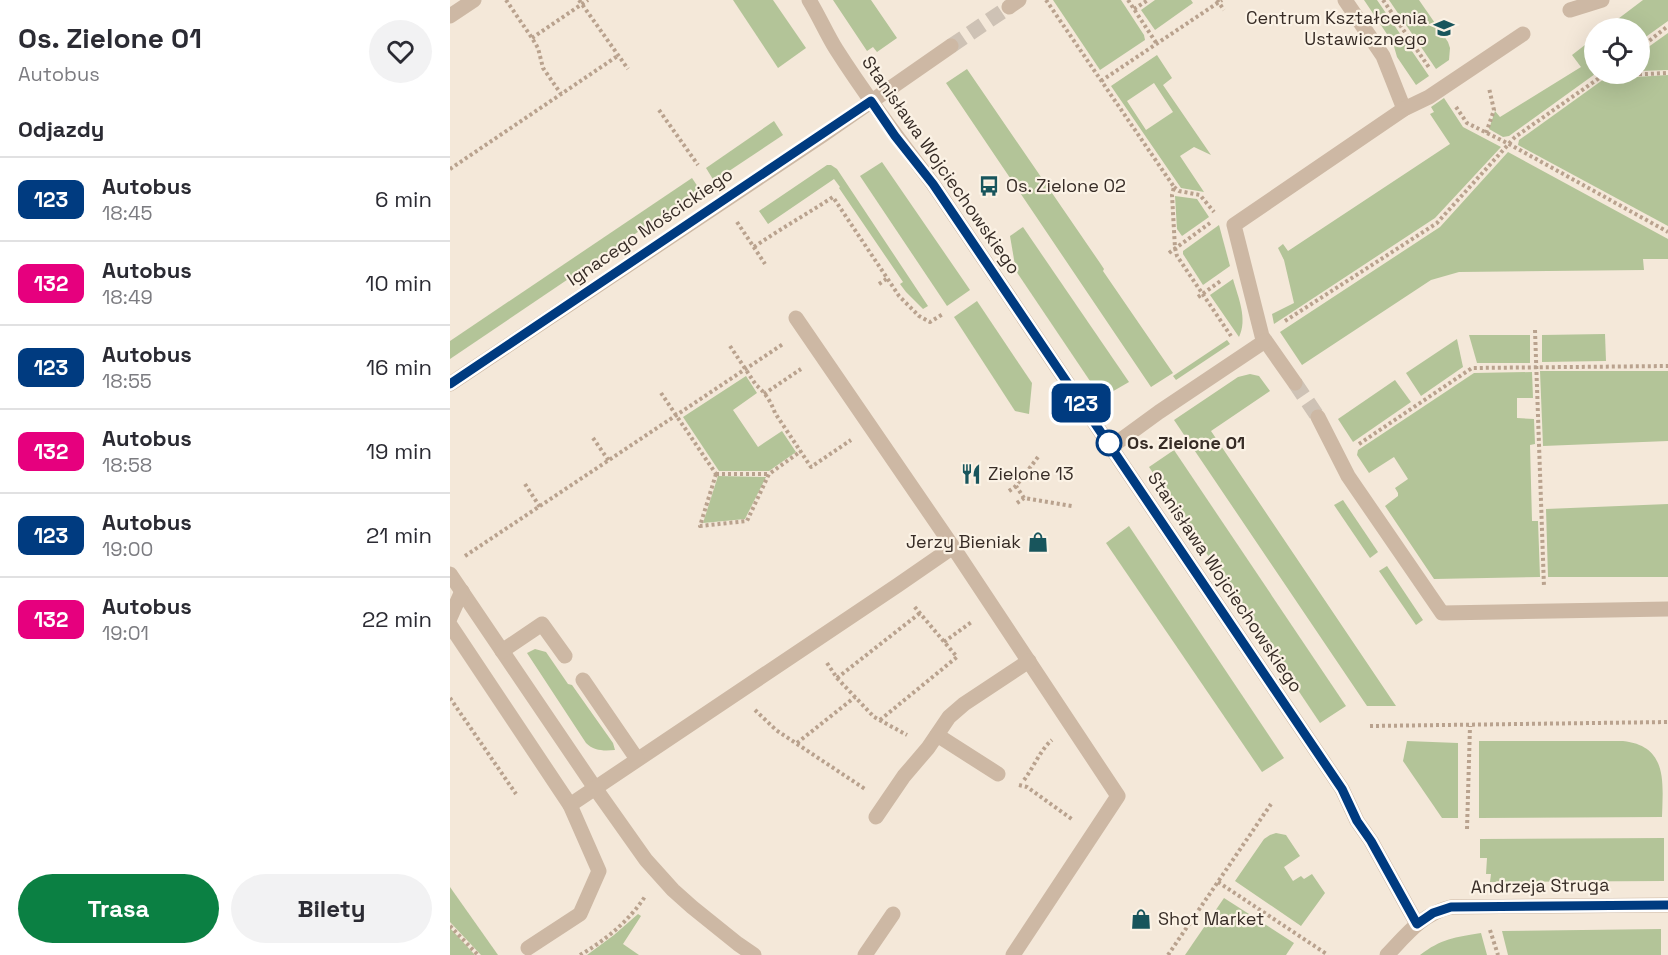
<!DOCTYPE html>
<html lang="pl">
<meta charset="utf-8">
<style>
body{margin:0;font-family:"Space Grotesk",sans-serif;background:#f2f2f3;color:#2b2b33;height:100vh;display:flex;flex-direction:column;font-size:22px;white-space:nowrap}
*{box-sizing:border-box;margin:0}
p{font-size:20px;color:#7c7c81}
.icon{flex:none;width:33px;height:33px;fill:none;stroke:currentColor;stroke-width:2;stroke-linecap:round;stroke-linejoin:round}
.map{position:relative;flex:1;overflow:hidden}
.panel{display:flex;flex-direction:column;background:#fff;width:450px}
.panel>*{flex:none}
.badge{padding:0 12px;border-radius:9px;font-size:21px;line-height:39px}
.buttons{position:absolute;left:1134px;top:18px;display:grid;gap:12px}
.buttons a{display:grid;place-items:center;width:66px;height:66px;border-radius:50%;background:#fff;box-shadow:0 6px 24px #0002;font-size:30px}
.map>.badge{position:absolute;translate:-50% -50%;box-shadow:0 0 0 3px #fff}
h2{padding:0 18px;font-size:22px;line-height:54px}
.round{display:grid;place-items:center;flex:none;width:63px;height:63px;border-radius:32px;background:#f2f2f3}
.summary{display:flex;align-items:center;justify-content:space-between;height:102px;padding:0 18px}
h1{font-size:28px;font-weight:700;line-height:45px}
.cta{display:flex;gap:12px;margin-top:auto;padding:12px 18px}
.cta a{flex:1;height:69px;border-radius:36px;background:#0b8043;color:#fff;font-size:24px;font-weight:700;line-height:69px;text-align:center}
.cta a+a{background:#f2f2f3;color:#2b2b33}
ul{padding:0;list-style:none}
li{display:flex;align-items:center;gap:18px;height:84px;padding:0 18px;border-top:2px solid #e1e1e2}
li div{flex:1}
li b{display:block;font-size:22px}
li em{font-style:normal}
li .badge{min-width:66px;font-weight:700;text-align:center}
main{display:flex;flex:1;min-height:0}
.map>svg:first-child{display:block}
.green{fill:#b3c498;fill-rule:evenodd}
.lines{fill:none;stroke-linecap:round;stroke-linejoin:round}
.minor-tunnel{stroke:#cec2b5;stroke-width:15;stroke-dasharray:15 8;stroke-linecap:butt}
.path{stroke:#b9a28e;stroke-width:4;stroke-dasharray:3 3;stroke-linecap:butt}
.minor{stroke:#cdb8a4;stroke-width:15}
.line-casing{stroke:#fff;stroke-width:14}
.line{stroke:#003b80;stroke-width:9}
.stop-dot{fill:#fff;stroke:#003b80;stroke-width:3}
.labels{text-anchor:middle;stroke-width:4.5;stroke-linejoin:round;paint-order:stroke}
.poi-label{font-size:18px;fill:#372c26;stroke:#fbf2e5;text-anchor:start}
.street-label{font-size:18px;fill:#372c26;stroke:#fbf2e5}
.stop-label{font-size:18px;font-weight:bold;fill:#372c26;stroke:#fbf2e5;text-anchor:start}
</style>
<main>
<section class="panel">
<div class="summary"><div><h1>Os. Zielone 01</h1><p>Autobus</p></div><a class="round"><svg class="icon" aria-label="heart" viewBox="0 0 24 24"><path d="M12 20l-8-8c-3-5 5-10 8-4 3-6 11-1 8 4z"/></svg></a></div>
<h2>Odjazdy</h2>
<ul>
<li><span class="badge" style="background:#003b80;color:#fff">123</span><div><b>Autobus</b><p>18:45</p></div><em>6 min</em></li>
<li><span class="badge" style="background:#e6007e;color:#fff">132</span><div><b>Autobus</b><p>18:49</p></div><em>10 min</em></li>
<li><span class="badge" style="background:#003b80;color:#fff">123</span><div><b>Autobus</b><p>18:55</p></div><em>16 min</em></li>
<li><span class="badge" style="background:#e6007e;color:#fff">132</span><div><b>Autobus</b><p>18:58</p></div><em>19 min</em></li>
<li><span class="badge" style="background:#003b80;color:#fff">123</span><div><b>Autobus</b><p>19:00</p></div><em>21 min</em></li>
<li><span class="badge" style="background:#e6007e;color:#fff">132</span><div><b>Autobus</b><p>19:01</p></div><em>22 min</em></li>
</ul>
<div class="cta"><a>Trasa</a><a>Bilety</a></div>
</section>
<div class="map">
<svg width="1218" height="955" viewBox="0 0 1218 955">
<rect width="100%" height="100%" fill="#f4e8d9"/>
<g class="green">
<path d="M 283,0 L 323,0 L 356,48 L 328,68 Z"/>
<path d="M 383,0 L 421,0 L 447,38 L 427,52 L 423,47 L 417,51 Z"/>
<path d="M 603,0 L 671,0 L 694,35 L 695,40 L 650,70 Z"/>
<path d="M 705,0 L 741,0 L 743,3 L 705,30 L 691,10 Z"/>
<path d="M 914,0 L 927,0 L 979,76 L 966,85 L 947,57 L 943,43 Z"/>
<path d="M 939,0 L 969,0 L 998,42 L 1000,48 L 999,60 L 986,69 Z"/>
<path d="M 1193,0 L 1218,0 L 1218,21 L 1190,41 L 1190,28 L 1156,28 Z"/>
<path d="M 1218,33 L 1218,70 L 1190,71 L 1190,53 Z"/>
<path d="M 1144,38 L 1145,74 L 1059,136 L 1053,137 L 1039,129 L 1045,111 L 1050,117 L 1131,67 L 1122,55 Z"/>
<path d="M 707,55 L 722,78 L 713,85 L 761,155 L 744,147 L 730,156 L 754,192 L 731,188 L 661,86 ZM 704,83 L 723,112 L 696,130 L 677,101 Z"/>
<path d="M 517,69 L 650,263 L 654,269 L 653,271 L 723,373 L 701,387 L 496,83 Z"/>
<path d="M 1218,75 L 1218,226 L 1068,145 L 1069,140 L 1154,79 Z"/>
<path d="M 994,98 L 1013,127 L 1051,147 L 985,218 L 824,324 L 822,314 L 844,303 L 834,260 L 828,248 L 833,244 L 838,251 L 1000,144 L 980,114 L 984,112 L 981,107 Z"/>
<path d="M 324,121 L 333,135 L 264,181 L 256,168 Z"/>
<path d="M 1058,152 L 1218,239 L 1218,259 L 1193,259 L 1194,270 L 1009,272 L 981,280 L 852,365 L 830,332 L 990,227 Z"/>
<path d="M 432,162 L 520,290 L 497,306 L 410,176 Z"/>
<path d="M 377,165 L 381,165 L 387,169 L 478,306 L 473,309 L 456,292 L 450,284 L 453,282 L 389,188 L 390,187 L 384,179 L 318,224 L 309,211 Z"/>
<path d="M 242,178 L 250,190 L 0,359 L 0,341 Z"/>
<path d="M 725,196 L 747,199 L 759,217 L 732,236 L 727,229 Z"/>
<path d="M 769,225 L 780,266 L 753,285 L 733,254 L 733,251 Z"/>
<path d="M 573,227 L 679,382 L 653,397 L 642,384 L 566,271 L 560,236 Z"/>
<path d="M 783,279 C 788,297 798,319 789,337 L 760,295 Z"/>
<path d="M 527,301 L 582,383 L 579,414 L 565,411 L 504,317 Z"/>
<path d="M 1155,334 L 1156,361 L 1092,362 L 1092,335 Z"/>
<path d="M 1019,335 L 1080,335 L 1080,363 L 1027,363 Z"/>
<path d="M 1007,339 L 1013,367 L 971,396 L 956,373 Z"/>
<path d="M 777,340 L 780,344 L 726,380 L 723,376 Z"/>
<path d="M 1090,371 L 1218,371 L 1218,441 L 1093,446 Z"/>
<path d="M 1082,372 L 1083,398 L 1067,398 L 1067,418 L 1084,419 L 1085,444 L 1080,445 L 1082,521 L 1088,521 L 1090,577 L 984,579 L 935,506 L 948,496 L 948,493 L 945,488 L 958,479 L 944,457 L 919,473 L 907,455 L 908,450 L 1024,373 Z"/>
<path d="M 800,374 L 809,376 L 820,391 L 761,431 L 946,706 L 917,706 L 724,420 L 788,377 Z"/>
<path d="M 296,376 L 307,393 L 283,410 L 308,447 L 332,431 L 346,452 L 319,471 L 269,471 L 233,417 Z"/>
<path d="M 945,380 L 961,402 L 903,442 L 888,419 Z"/>
<path d="M 724,450 L 896,706 L 870,723 L 699,467 Z"/>
<path d="M 268,476 L 316,477 L 295,519 L 253,523 Z"/>
<path d="M 893,500 L 928,552 L 920,558 L 884,505 Z"/>
<path d="M 1218,504 L 1218,577 L 1098,577 L 1096,509 Z"/>
<path d="M 679,526 L 834,758 L 812,772 L 656,543 Z"/>
<path d="M 937,566 L 973,620 L 966,625 L 929,571 Z"/>
<path d="M 85,649 L 96,652 L 118,684 L 122,685 L 163,743 L 165,750 C 154,751 144,751 136,743 L 77,653 Z"/>
<path d="M 957,741 L 1008,743 L 1008,818 L 992,818 L 953,761 Z"/>
<path d="M 1029,741 L 1173,741 C 1218,746 1213,782 1212,817 L 1029,818 Z"/>
<path d="M 826,833 L 836,835 L 850,856 L 834,867 L 843,881 L 851,876 L 854,879 L 862,874 L 875,893 L 851,926 L 785,881 L 814,839 L 820,835 Z"/>
<path d="M 1214,838 L 1214,881 L 1040,882 L 1041,874 L 1036,874 L 1037,858 L 1030,858 L 1030,839 Z"/>
<path d="M 0,887 L 48,955 L 31,955 L 0,922 Z"/>
<path d="M 774,898 L 844,943 L 836,955 L 735,955 Z"/>
<path d="M 188,914 L 191,916 L 173,944 L 189,955 L 137,955 L 164,935 Z"/>
<path d="M 0,928 L 25,955 L 0,955 Z"/>
<path d="M 1211,929 L 1211,955 L 1058,955 L 1052,931 Z"/>
<path d="M 1031,933 L 1037,955 L 970,955 C 991,939 1005,937 1031,933 Z"/>
</g>
<g class="lines">
<g class="minor-tunnel">
<path d="M 501,46 L 559,7"/>
<path d="M 845,383 L 868,417"/>
</g>
<g class="path">
<path d="M 56,0 L 82,38 L 88,48 L 93,68 L 111,94"/>
<path d="M 129,0 L 178,69"/>
<path d="M 596,0 L 724,187 L 722,195 L 725,248 L 727,256 L 781,336"/>
<path d="M 678,0 L 707,44"/>
<path d="M 767,0 L 774,10"/>
<path d="M 933,0 L 980,69"/>
<path d="M 684,9 L 698,0"/>
<path d="M 82,38 L 138,0"/>
<path d="M 1190,48 L 1218,26"/>
<path d="M 1153,76 L 1218,73"/>
<path d="M 651,81 L 772,0"/>
<path d="M 1006,107 L 1017,123 L 1059,144 L 1218,232"/>
<path d="M 209,110 L 248,165"/>
<path d="M 1036,133 L 1044,110 L 1039,88"/>
<path d="M 0,169 L 169,55"/>
<path d="M 724,187 L 729,191 L 750,195 L 764,212"/>
<path d="M 287,222 L 315,264"/>
<path d="M 304,247 C 330,229 357,214 383,197 L 449,296 L 469,316 L 480,322 L 493,314"/>
<path d="M 719,253 L 760,223"/>
<path d="M 429,284 L 438,278"/>
<path d="M 748,297 L 772,280"/>
<path d="M 835,321 L 987,223 L 1065,137 L 1155,74"/>
<path d="M 1085,330 L 1094,587"/>
<path d="M 280,346 L 306,385 C 315,392 321,402 325,413 L 361,467 L 401,440"/>
<path d="M 211,393 L 266,474"/>
<path d="M 314,394 L 351,369"/>
<path d="M 143,438 L 159,461"/>
<path d="M 909,444 L 1022,368 L 1218,366"/>
<path d="M 588,457 L 566,486 L 574,498 L 622,506"/>
<path d="M 266,474 L 250,526 L 297,521 L 319,474 L 351,451"/>
<path d="M 266,474 L 319,474"/>
<path d="M 75,484 L 90,507"/>
<path d="M 559,491 L 566,486"/>
<path d="M 567,503 L 574,498"/>
<path d="M 15,556 L 333,344"/>
<path d="M 494,642 L 523,621"/>
<path d="M 377,663 L 387,678 L 424,717 L 457,735"/>
<path d="M 387,678 L 470,613"/>
<path d="M 0,698 L 66,794"/>
<path d="M 305,710 L 326,730 L 415,789"/>
<path d="M 430,720 L 507,657 L 463,605"/>
<path d="M 920,726 L 1218,722"/>
<path d="M 347,743 L 405,697"/>
<path d="M 574,780 C 584,767 590,750 602,740"/>
<path d="M 569,785 L 577,787 L 623,820"/>
<path d="M 1017,829 L 1020,726"/>
<path d="M 768,882 L 878,955"/>
<path d="M 0,926 L 28,955"/>
<path d="M 1040,930 L 1048,955"/>
<path d="M 130,955 C 156,940 180,920 196,895"/>
<path d="M 718,955 L 821,804"/>
</g>
<g class="minor">
<path d="M 359,0 C 369,16 376,33 386,49 C 416,96 449,140 483,184 L 892,789 L 907,821 L 921,841 L 967,924"/>
<path d="M 895,0 L 933,56 L 954,109"/>
<path d="M 559,7 L 569,0"/>
<path d="M 1120,10 L 1152,0"/>
<path d="M 0,16 L 24,0"/>
<path d="M 346,318 L 503,547 L 668,796 L 563,955"/>
<path d="M 845,383 L 812,336 L 784,225 L 954,109 L 979,97 L 1073,34"/>
<path d="M 0,384 L 373,135 L 501,46"/>
<path d="M 868,417 L 898,476 L 992,613 L 1218,609"/>
<path d="M 661,447 L 709,412 L 815,341"/>
<path d="M 0,574 L 145,788 L 196,860 L 223,890 L 242,907 L 288,944 L 304,955"/>
<path d="M 0,618 L 12,591"/>
<path d="M 0,625 L 120,805 L 448,585 L 503,547"/>
<path d="M 52,651 L 92,624 L 115,656"/>
<path d="M 133,680 L 187,759"/>
<path d="M 487,735 L 548,774"/>
<path d="M 426,817 L 454,776 L 478,748 L 499,717 L 514,704 L 579,661"/>
<path d="M 78,948 L 130,914 L 149,871 L 120,805"/>
<path d="M 415,955 L 443,914"/>
<path d="M 937,955 C 957,934 972,914 1001,907 L 1218,905"/>
</g>
</g>
<g class="lines">
<g class="line-casing">
<path id="line" d="M 0,384 L 421,101 L 445,136 L 483,184 L 892,789 L 907,821 L 921,841 L 967,924 L 983,913 L 1001,907 L 1218,905"/>
</g>
<use href="#line" class="line"/>
</g>
<defs>
<g id="school-bare" transform="scale(1.62)"><path d="M0-5L7-2L0 1L-7-2ZM-4 1L0 2.5L4 1V4Q0 6-4 4Z" fill="#18555c" stroke="#fbf2e5" stroke-width="2.5" paint-order="stroke"/></g>
<g id="bus-bare" transform="scale(1.62)"><path d="M-5-6H5V4H4V6H2V4H-2V6H-4V4H-5ZM-3.5-4V0h7V-4ZM-3.5 1.2v1.5H-2V1.2ZM2 1.2v1.5H3.5V1.2Z" fill="#18555c" stroke="#fbf2e5" stroke-width="2.5" paint-order="stroke"/></g>
<g id="restaurant-bare" transform="scale(1.62)"><path d="M-5-6h1v4h1v-4h1v4h1v-4h1v5L-1.5 .5V6h-2V.5L-5-1ZM5-6V6H3V1.5H1.5Q1.5-4 5-6Z" fill="#18555c" stroke="#fbf2e5" stroke-width="2.5" paint-order="stroke"/></g>
<g id="shop-bare" transform="scale(1.62)"><path d="M-5-2.5h2.3a2.7 3.5 0 0 1 5.4 0H5L5.5 6h-11ZM-1.5-2.5h3a1.5 2.3 0 0 0-3 0Z" fill="#18555c" stroke="#fbf2e5" stroke-width="2.5" paint-order="stroke"/></g>
</defs>
<g fill-rule="evenodd">
<use href="#school-bare" x="994" y="28"/>
<use href="#bus-bare" x="539" y="186"/>
<use href="#restaurant-bare" x="521" y="474"/>
<use href="#shop-bare" x="588" y="542"/>
<use href="#shop-bare" x="691" y="919"/>
</g>
<circle class="stop-dot" cx="659" cy="443" r="12"/>
<g class="labels">
<g class="poi-label">
<text x="977" y="24" text-anchor="end">Centrum Kształcenia<tspan x="977" dy="21">Ustawicznego</tspan></text>
<text x="556" y="192">Os. Zielone 02</text>
<text x="538" y="480">Zielone 13</text>
<text x="571" y="548" text-anchor="end">Jerzy Bieniak</text>
<text x="708" y="925">Shot Market</text>
</g>
<g class="street-label">
<text transform="translate(491 165) rotate(55)" y="6">Stanisława Wojciechowskiego</text>
<text transform="translate(200 227) rotate(-34)" y="6">Ignacego Mościckiego</text>
<text transform="translate(775 582) rotate(56)" y="6">Stanisława Wojciechowskiego</text>
<text transform="translate(1090 886) rotate(-1)" y="6">Andrzeja Struga</text>
</g>
<g class="stop-label">
<text x="677" y="449">Os. Zielone 01</text>
</g>
</g>
</svg>
<div class="buttons">
<a><svg class="icon" aria-label="locate" viewBox="0 0 24 24"><circle cx="12" cy="12" r="6"/><path d="M12 2v4M12 18v4M2 12h4M18 12h4"/></svg></a>
</div>
<b class="badge" style="left:631px;top:403px;background:#003b80;color:#fff">123</b>
</div>
</main>
